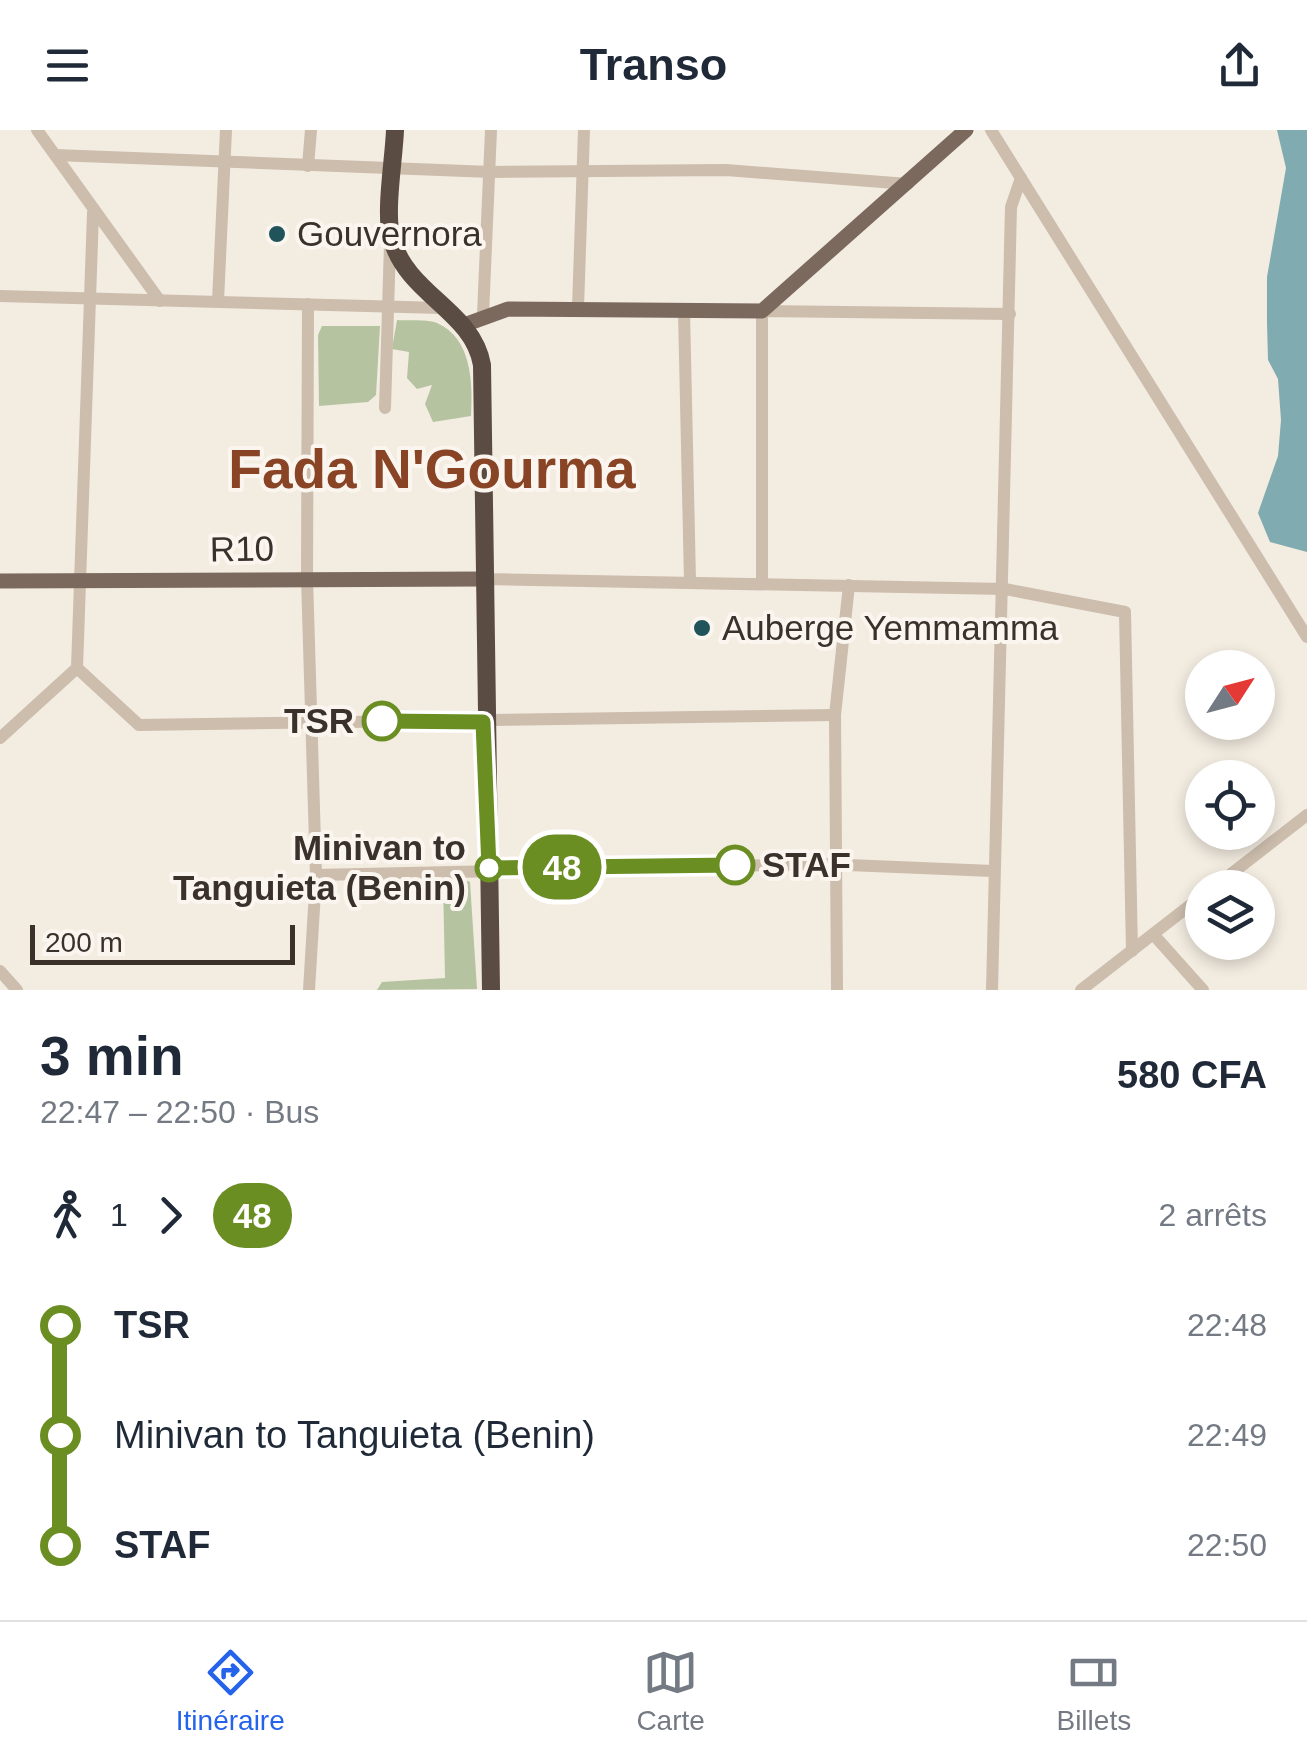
<!DOCTYPE html>
<html lang="fr">
<meta charset="utf-8">
<style>
body{margin:0;font-family:Arial,sans-serif;background:#f6f6f7;color:#1f2937;height:100vh;display:flex;flex-direction:column;font-size:38px;white-space:nowrap}
*{box-sizing:border-box;margin:0}
p{font-size:32px;color:#747a83}
.icon{flex:none;width:55px;height:55px;fill:none;stroke:currentColor;stroke-width:2;stroke-linecap:round;stroke-linejoin:round}
.map{position:relative;height:860px;overflow:hidden}
.details{display:flex;flex-direction:column;background:#fff;flex:1}
.details>*{flex:none}
.badge{padding:0 20px;border-radius:32px;font-size:35px;line-height:65px}
.needle{width:65px;rotate:54deg}
.tools{position:absolute;left:1185px;top:520px;display:grid;gap:20px}
.tools a{display:grid;place-items:center;width:90px;height:90px;border-radius:50%;background:#fff;box-shadow:0 5px 15px #0003;font-size:50px}
.scale{position:absolute;left:30px;bottom:25px;width:265px;box-sizing:border-box;padding-left:10px;border:5px solid #3a312b;border-top:0;font-size:28px;line-height:35px;white-space:nowrap;color:#3a312b;-webkit-text-stroke:8px #faf5ee;paint-order:stroke}
.map>.badge{position:absolute;translate:-50% -50%;box-shadow:0 0 0 5px #fff}
.legs{display:flex;align-items:center;gap:15px;height:110px;padding:0 40px;font-size:32px}
.legs p{margin-inline-start:auto}
.headline{display:flex;align-items:center;justify-content:space-between;height:170px;padding:0 40px}
h1{font-size:55px;font-weight:800;line-height:75px}
ul{padding:0 40px;list-style:none}
li{display:flex;align-items:center;gap:35px;height:110px;font-size:38px}
li i{display:grid;place-items:center;width:15px;height:100%;margin:0 12px;background:currentColor}
li i::after{content:'';width:25px;height:25px;margin:-12px;border:8px solid;border-radius:50%;background:#fff}
li p{margin-inline-start:auto}
li:first-child i{background:linear-gradient(#0000 50%,currentColor 0)}
li:last-child i{background:linear-gradient(currentColor 50%,#0000 0)}
header{display:flex;justify-content:space-between;align-items:center;height:130px;padding:0 40px;background:#fff;font-size:45px;font-weight:800}
.dock{display:flex;justify-content:space-around;align-items:center;height:140px;border-top:2px solid #e0e1e3;background:#fff;font-size:28px;color:#747a83}
.dock a{display:grid;justify-items:center;gap:5px}
.dock .selected{color:#2563eb}
.map>svg:first-child{display:block}
.green{fill:#b5c3a1}
.water{fill:#80abb0}
.lines{fill:none;stroke-linecap:round;stroke-linejoin:round}
.minor{stroke:#ccbdad;stroke-width:12}
.major{stroke:#7b695d;stroke-width:15}
.highway{stroke:#5b4c43;stroke-width:18}
.line-1-casing{stroke:#fff;stroke-width:22}
.line-1{stroke:#6b8e23;stroke-width:15}
.poi-dot{fill:#21535b;stroke:#faf5ee;stroke-width:4}
.stop-1-dot{fill:#fff;stroke:#6b8e23;stroke-width:5}
.labels{text-anchor:middle;stroke-width:8;stroke-linejoin:round;paint-order:stroke}
.poi-label{font-size:35px;fill:#3a312b;stroke:#faf5ee;text-anchor:start}
.street-label{font-size:35px;fill:#3a312b;stroke:#faf5ee}
.stop-label{font-size:35px;font-weight:bold;fill:#3a312b;stroke:#faf5ee;text-anchor:end}
.town-label{font-size:55px;font-weight:bold;fill:#884425;stroke:#faf5ee}
</style>
<header><svg class="icon" aria-label="menu" viewBox="0 0 24 24"><path d="M4 6h16M4 12h16M4 18h16"/></svg>Transo<svg class="icon" aria-label="share" viewBox="0 0 24 24"><path d="M12 15V3M7 8l5-5 5 5M5 13v7h14v-7"/></svg></header>
<div class="map">
<svg width="1307" height="860" viewBox="0 0 1307 860">
<rect width="100%" height="100%" fill="#f3ece1"/>
<g class="green">
<path d="M 397,190 C 409,191 427,189 437,193 C 472,208 473,254 471,286 L 433,292 L 425,274 L 432,255 L 417,259 L 407,248 L 409,222 L 392,219 Z"/>
<path d="M 322,196 L 380,196 L 376,265 L 368,272 L 319,276 L 318,205 Z"/>
<path d="M 457,746 L 470,752 L 477,859 L 377,860 L 382,852 L 445,848 L 443,751 Z"/>
</g>
<path class="water" d="M 1277,0 L 1307,0 L 1307,422 L 1270,412 L 1258,383 L 1278,326 L 1281,290 L 1278,249 L 1268,230 L 1267,193 L 1267,147 L 1286,38 Z"/>
<g class="lines">
<g class="minor">
<path d="M 37,0 L 160,171"/>
<path d="M 991,0 L 1307,507"/>
<path d="M 55,25 L 491,42 L 726,40 L 908,54"/>
<path d="M 308,36 L 311,0"/>
<path d="M 0,166 L 442,178"/>
<path d="M 218,171 L 226,0"/>
<path d="M 308,174 L 307,448 L 316,745 L 309,860"/>
<path d="M 578,178 L 584,0"/>
<path d="M 684,181 L 690,451"/>
<path d="M 483,185 L 491,0"/>
<path d="M 385,278 L 390,114"/>
<path d="M 484,449 L 1005,459 L 1125,482 L 1132,821"/>
<path d="M 762,453 L 762,181 L 1010,184"/>
<path d="M 77,538 L 139,595 L 835,585"/>
<path d="M 0,608 L 77,538 L 93,83"/>
<path d="M 316,745 L 824,734 L 993,741"/>
<path d="M 1213,758 L 1307,685"/>
<path d="M 1153,804 L 1203,860"/>
<path d="M 0,841 L 17,860"/>
<path d="M 837,860 L 835,585 L 849,455"/>
<path d="M 992,860 L 1011,77 L 1021,48"/>
<path d="M 1081,860 L 1202,766"/>
</g>
<g class="major">
<path d="M 464,195 L 508,179 L 762,181 L 966,0"/>
<path d="M 0,451 L 484,449"/>
</g>
<path class="highway" d="M 395,0 C 394,29 384,84 392,110 C 408,165 473,181 482,235 L 491,860"/>
</g>
<g class="lines">
<g class="line-1-casing">
<path id="line-1" d="M 382,591 L 483,592 L 489,738 L 735,735"/>
</g>
<use href="#line-1" class="line-1"/>
</g>
<g class="poi-dot">
<circle cx="277" cy="104" r="10"/>
<circle cx="702" cy="498" r="10"/>
</g>
<g class="stop-1-dot">
<circle cx="382" cy="591" r="18"/>
<circle cx="735" cy="735" r="18"/>
<circle cx="489" cy="738" r="12"/>
</g>
<g class="labels">
<g class="poi-label">
<text x="297" y="116">Gouvernora</text>
<text x="722" y="510">Auberge Yemmamma</text>
</g>
<g class="street-label">
<text transform="translate(242 419) rotate(-1)" y="12">R10</text>
</g>
<g class="stop-label">
<text x="354" y="603">TSR</text>
<text x="466" y="730">Minivan to<tspan x="466" dy="40">Tanguieta (Benin)</tspan></text>
<text x="762" y="747" text-anchor="start">STAF</text>
</g>
<g class="town-label">
<text x="432" y="358">Fada N'Gourma</text>
</g>
</g>
</svg>
<div class="tools">
<a><svg class="needle" viewBox="-14 -14 28 28"><path d="M0-13l5 13h-10z" fill="#e53935"/><path d="M0 13l5-13h-10z" fill="#747a83"/></svg></a>
<a><svg class="icon" aria-label="locate" viewBox="0 0 24 24"><circle cx="12" cy="12" r="6"/><path d="M12 2v4M12 18v4M2 12h4M18 12h4"/></svg></a>
<a><svg class="icon" aria-label="layers" viewBox="0 0 24 24"><path d="M12 4l9 5-9 5-9-5zM3 14l9 5 9-5"/></svg></a>
</div>
<div class="scale">200 m</div>
<b class="badge" style="left:562px;top:737px;background:#6b8e23;color:#fff">48</b>
</div>
<section class="details">
<div class="headline"><div><h1>3 min</h1><p>22:47 – 22:50 · Bus</p></div><b>580 CFA</b></div>
<div class="legs"><svg class="icon" aria-label="walk" viewBox="0 0 24 24"><circle cx="13" cy="4" r="2"/><path d="M13 8l-2 6 4 7M11 14l-3 7M7 12l3-4h3l4 4"/></svg>1<svg class="icon" aria-label="forward" viewBox="0 0 24 24"><path d="M9 5l7 7-7 7"/></svg><b class="badge" style="background:#6b8e23;color:#fff">48</b><p>2 arrêts</p></div>
<ul>
<li><i style="color:#6b8e23"></i><b>TSR</b><p>22:48</p></li>
<li><i style="color:#6b8e23"></i><span>Minivan to Tanguieta (Benin)</span><p>22:49</p></li>
<li><i style="color:#6b8e23"></i><b>STAF</b><p>22:50</p></li>
</ul>
</section>
<nav class="dock">
<a class="selected"><svg class="icon" aria-label="directions" viewBox="0 0 24 24"><path d="M12 3l9 9-9 9-9-9zM9 14v-3h6M13 9l2 2-2 2"/></svg>Itinéraire</a>
<a><svg class="icon" aria-label="map" viewBox="0 0 24 24"><path d="M3 6l6-2 6 2 6-2v14l-6 2-6-2-6 2zM9 4v14M15 6v14"/></svg>Carte</a>
<a><svg class="icon" aria-label="tickets" viewBox="0 0 24 24"><path d="M3 7h18v10H3zM15 7v10"/></svg>Billets</a>
</nav>
